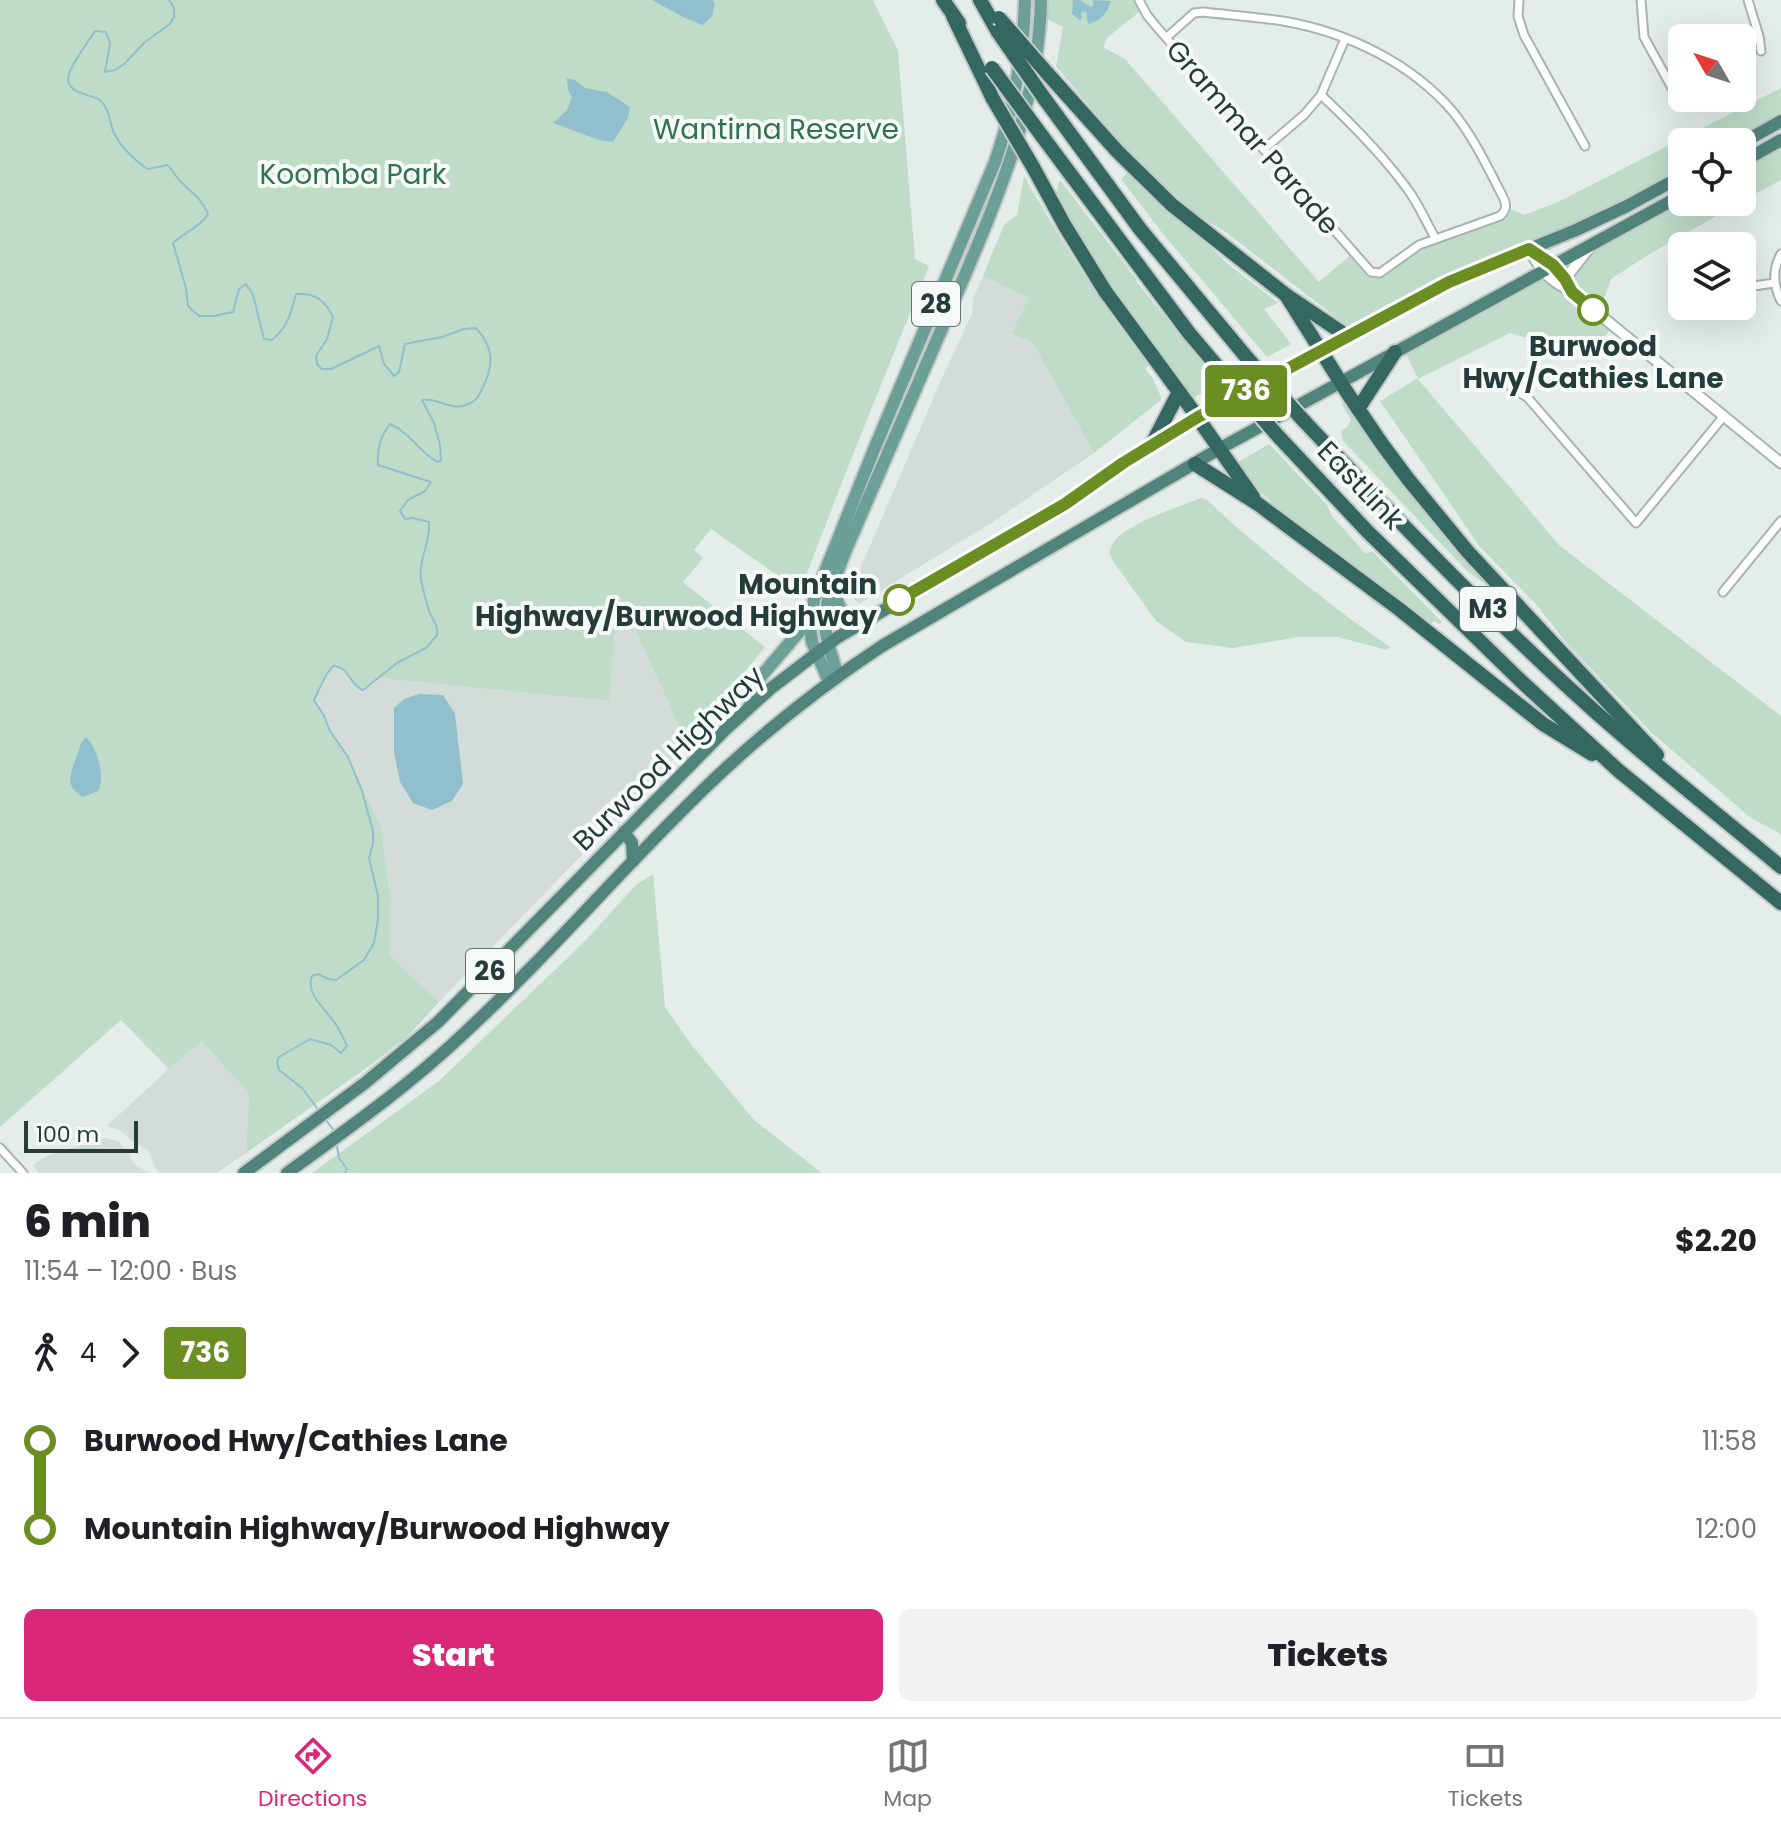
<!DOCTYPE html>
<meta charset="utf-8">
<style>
body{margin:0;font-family:Poppins,sans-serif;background:#f2f2f2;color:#202124;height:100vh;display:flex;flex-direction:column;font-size:30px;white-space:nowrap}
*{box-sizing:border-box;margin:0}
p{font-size:26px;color:#757577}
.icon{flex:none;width:44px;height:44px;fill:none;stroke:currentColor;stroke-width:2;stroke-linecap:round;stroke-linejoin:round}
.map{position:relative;height:1173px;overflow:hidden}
.sheet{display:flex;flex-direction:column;background:#fff;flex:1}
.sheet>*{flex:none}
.badge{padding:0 16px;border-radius:6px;font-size:28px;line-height:52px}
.needle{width:52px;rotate:309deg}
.controls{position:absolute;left:1668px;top:24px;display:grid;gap:16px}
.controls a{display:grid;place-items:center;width:88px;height:88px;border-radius:12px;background:#fff;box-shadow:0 8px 32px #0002;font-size:40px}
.scale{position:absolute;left:24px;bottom:20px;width:114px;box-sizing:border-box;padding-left:8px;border:4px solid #253d38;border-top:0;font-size:22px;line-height:28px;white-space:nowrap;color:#253d38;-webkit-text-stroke:6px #f5f9f7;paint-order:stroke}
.map>.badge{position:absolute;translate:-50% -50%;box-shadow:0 0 0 4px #fff}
.legs{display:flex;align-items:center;gap:12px;height:88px;padding:0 24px;font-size:26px}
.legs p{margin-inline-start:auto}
.head{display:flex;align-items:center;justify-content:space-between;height:136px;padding:0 24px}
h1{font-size:44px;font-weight:800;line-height:60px}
.cta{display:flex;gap:16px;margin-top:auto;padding:16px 24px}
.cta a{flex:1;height:92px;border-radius:12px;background:#db2777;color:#fff;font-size:32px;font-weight:800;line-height:92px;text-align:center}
.cta a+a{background:#f2f2f2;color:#202124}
ul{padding:0 24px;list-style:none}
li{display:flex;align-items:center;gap:28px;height:88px;font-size:30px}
li i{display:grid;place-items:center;width:12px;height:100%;margin:0 10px;background:currentColor}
li i::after{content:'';width:20px;height:20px;margin:-10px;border:6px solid;border-radius:50%;background:#fff}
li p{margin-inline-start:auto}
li:first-child i{background:linear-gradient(#0000 50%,currentColor 0)}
li:last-child i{background:linear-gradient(currentColor 50%,#0000 0)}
.tabs{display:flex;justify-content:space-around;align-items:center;height:112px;border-top:2px solid #e0e0e0;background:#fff;font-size:22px;color:#757577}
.tabs a{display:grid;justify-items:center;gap:4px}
.tabs .selected{color:#db2777}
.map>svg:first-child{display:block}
.built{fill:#d3dcd9}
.green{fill:#bfdcc9}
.water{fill:#91bfcd}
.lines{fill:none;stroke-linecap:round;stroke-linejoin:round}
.stream{stroke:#91bfcd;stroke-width:2}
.minor-casing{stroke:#a7b5b1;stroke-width:11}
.tertiary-casing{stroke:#a7b5b1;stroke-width:13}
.primary-casing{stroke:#c2c9c7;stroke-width:16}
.trunk-casing{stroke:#c2c9c7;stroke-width:16}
.motorway-casing{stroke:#c2c9c7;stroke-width:18}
.minor{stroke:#fff;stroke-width:7}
.tertiary{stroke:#fff;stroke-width:9}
.primary{stroke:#6c9f95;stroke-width:12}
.trunk{stroke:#50837a;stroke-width:12}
.motorway{stroke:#336760;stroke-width:14}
.motorway-bridge-casing{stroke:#c2c9c7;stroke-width:18;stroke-linecap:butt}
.motorway-bridge{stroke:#336760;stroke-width:14}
.line-1-casing{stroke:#fff;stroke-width:18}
.line-1{stroke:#6b8e23;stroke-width:12}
.stop-1-dot{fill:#fff;stroke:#6b8e23;stroke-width:4}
.labels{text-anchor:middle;stroke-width:8;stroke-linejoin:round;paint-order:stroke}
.shield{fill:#f5f9f7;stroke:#637571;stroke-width:2}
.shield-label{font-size:26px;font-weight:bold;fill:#253d38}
.park-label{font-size:28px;fill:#32714f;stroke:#f5f9f7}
.street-label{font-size:28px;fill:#253d38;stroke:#f5f9f7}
.stop-label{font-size:28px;font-weight:bold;fill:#253d38;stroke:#f5f9f7}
</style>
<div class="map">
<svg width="1781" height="1173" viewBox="0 0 1781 1173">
<rect width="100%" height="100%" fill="#e4edea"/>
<g class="built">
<path d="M 983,276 L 1029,298 L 1033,343 L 1094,453 L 994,521 L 859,604 L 849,595 L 942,378 L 972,314 L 974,296 Z"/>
<path d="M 617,591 L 687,743 L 658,777 L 439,1002 L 389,955 L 390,897 L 381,827 L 330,731 L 324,716 L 315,704 L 315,697 L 324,683 L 326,675 L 333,666 L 337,665 L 347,672 L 357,687 L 363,690 L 377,678 L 608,701 Z"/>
<path d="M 200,1040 L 249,1093 L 246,1153 L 217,1173 L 161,1173 L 156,1169 L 148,1150 L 133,1142 L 121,1131 L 107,1126 Z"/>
<path d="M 105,1138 L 118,1141 L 128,1152 L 133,1163 L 149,1173 L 39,1173 L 33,1166 L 43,1158 L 55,1153 Z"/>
</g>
<g class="green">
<path d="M 0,0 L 873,0 L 898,51 L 915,259 L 929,266 L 848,467 L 800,591 L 711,529 L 694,550 L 703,558 L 683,582 L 765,647 L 687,743 L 618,593 L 609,701 L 378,678 L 360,690 L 347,672 L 337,665 C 327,670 319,689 314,700 L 324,716 L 330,731 L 348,757 L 381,827 L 390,897 L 389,955 L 439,1002 L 406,1038 L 365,1069 L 246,1153 L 249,1093 L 201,1041 L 169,1069 L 121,1020 L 0,1127 Z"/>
<path d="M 1041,0 L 1139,0 L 1144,8 L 1108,37 L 1103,47 L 1125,59 L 1319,282 L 1353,253 L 1374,273 L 1413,249 L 1499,216 L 1506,207 L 1524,215 L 1556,203 L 1781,88 L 1781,121 L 1742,142 L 1682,142 L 1682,176 L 1355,332 L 1227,233 L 1193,212 L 1123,147 L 1056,66 L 1063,27 L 1041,16 Z"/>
<path d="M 1781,140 L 1781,180 L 1742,201 L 1742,162 Z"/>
<path d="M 1130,170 L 1229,265 L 1278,303 L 1264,309 L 1291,344 L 1267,357 L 1163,234 L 1121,179 Z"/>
<path d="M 1024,176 C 1062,242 1102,306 1149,365 L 1145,369 L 1153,379 L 1161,397 L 1161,400 L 1094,453 L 1033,343 L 1012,333 L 1029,298 L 983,276 L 1004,225 L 1017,215 Z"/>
<path d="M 1060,180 L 1137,280 L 1136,281 L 1220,384 L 1190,399 L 1113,296 L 1054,200 Z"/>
<path d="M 1682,195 L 1682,202 L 1741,202 L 1648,255 L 1611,279 L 1599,314 L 1613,326 L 1589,356 L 1510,333 L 1418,379 L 1559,545 L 1781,716 L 1781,834 L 1751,818 L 1652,733 L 1569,646 L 1535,603 L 1480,547 L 1380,401 L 1418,378 L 1403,348 L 1541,272 L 1558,285 L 1592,243 Z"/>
<path d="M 1345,402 L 1487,580 L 1484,583 L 1467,571 L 1343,441 L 1341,431 L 1347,427 L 1351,420 L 1342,404 Z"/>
<path d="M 1269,444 L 1327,505 L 1332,516 L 1366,554 L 1372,551 L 1442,622 L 1440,624 L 1434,621 L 1429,627 L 1278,508 L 1247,480 L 1235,464 Z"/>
<path d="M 1201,498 L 1207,500 L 1234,525 L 1291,573 L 1349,618 L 1390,647 L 1387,650 L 1338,637 L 1298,637 L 1233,648 L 1186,642 L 1156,621 L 1113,561 L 1109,553 C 1111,547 1113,541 1119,536 C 1139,520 1177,507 1201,498 Z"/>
<path d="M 653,874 L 665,1007 L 690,1043 L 754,1120 L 822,1173 L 312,1173 L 439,1081 L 585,941 L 636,885 Z"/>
</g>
<g class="water">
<path d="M 652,0 L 713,0 L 715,4 L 712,16 L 703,25 L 683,17 Z"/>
<path d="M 1073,0 L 1080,0 L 1091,7 L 1094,4 L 1092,0 L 1111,1 C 1107,12 1102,21 1088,24 L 1086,11 L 1081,13 L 1082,18 L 1080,20 L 1072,14 Z"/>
<path d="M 567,78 L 575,80 L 585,88 L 607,92 L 630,107 L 628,118 L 613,142 L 599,140 L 553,123 L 567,110 L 572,97 L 568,90 Z"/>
<path d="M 419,694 L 443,695 L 455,714 L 463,784 L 452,801 L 432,810 L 413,803 L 400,782 L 394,752 L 394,708 L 404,699 Z"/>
<path d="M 86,737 C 97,747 106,777 98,791 L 83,797 C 63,786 71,772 77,755 C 80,747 80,743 86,737 Z"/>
</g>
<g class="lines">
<g class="stream">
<path d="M 169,0 L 174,8 L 174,17 L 170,24 L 145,42 L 124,64 L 115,70 L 105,72 L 110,43 L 106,32 L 95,31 C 89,41 67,69 68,80 C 70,94 89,94 98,99 C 110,107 109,122 114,133 C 121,147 135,161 148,169 L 168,165 C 172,170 176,177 181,182 C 192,194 201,197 208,214 C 200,227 184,233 173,243 L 186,288 L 188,306 L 199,316 L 214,316 L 233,312 L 239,289 L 246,284 L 253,295 L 264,339 L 272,340 C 288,327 291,313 296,294 C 315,293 324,299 333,317 L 327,339 L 316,356 L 317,364 L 322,369 L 331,369 L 379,346 L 384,364 L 394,376 L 399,372 L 405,344 L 442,337 L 464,329 L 476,328 C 494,348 494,364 483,387 C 479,396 476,402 466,405 C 450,411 438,397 422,400 L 434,423 L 440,445 L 441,460 L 437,462 C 420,452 409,432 390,424 C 380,437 377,449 378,465 L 431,482 L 425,491 L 408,500 L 400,511 L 405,519 L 413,518 L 429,522 C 431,541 418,560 421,580 C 423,590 426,601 429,611 C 433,621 438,624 437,635 L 426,648 L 397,663 L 363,690 C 350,686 349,666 333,666 L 326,675 L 314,700 L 324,716 L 330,731 L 348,757 L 362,791 L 373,831 L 373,843 L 369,858 L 378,896 L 378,919 L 374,943 L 364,960 L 336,980 L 328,979 L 318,974 L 312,976 C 305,993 325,1009 334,1022 C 340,1029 343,1038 347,1046 L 341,1053 L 331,1045 L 310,1039 L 279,1057 L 277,1062 L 279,1070 L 302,1088 L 320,1112"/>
<path d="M 326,1120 L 334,1131"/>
<path d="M 337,1146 L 339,1158 L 347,1169 L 345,1173"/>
</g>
<g class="minor-casing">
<g id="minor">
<path d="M 1139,0 L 1147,15 L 1155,25 L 1371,272 L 1380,273 L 1419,245 L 1500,216 C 1506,211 1507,206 1504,199 C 1489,170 1474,138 1454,113 C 1412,63 1347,32 1283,21 C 1256,17 1230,15 1203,12 L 1194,13 L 1167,37"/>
<path d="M 1519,0 L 1518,16 L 1524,35 L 1585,146"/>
<path d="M 1641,0 L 1644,37 L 1677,97"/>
<path d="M 1748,0 L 1759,36 L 1761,51"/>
<path d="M 1321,95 C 1351,123 1387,160 1411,194 C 1420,208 1427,223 1435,238"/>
<path d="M 1264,149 L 1304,115 L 1321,95 L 1345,39"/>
<path d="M 1781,254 C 1772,270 1773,285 1781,301"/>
<path d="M 1742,284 L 1754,286 L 1774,283"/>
<path d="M 1511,387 L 1528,398 L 1636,523 L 1724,416"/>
<path d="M 1723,592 L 1781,521"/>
<path d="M 0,1148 L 23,1173"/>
</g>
</g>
<g class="tertiary-casing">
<g id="tertiary">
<path d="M 1529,249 C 1541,272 1549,280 1572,292 L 1781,463"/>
<path d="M 1532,251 C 1550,263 1562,272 1571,291"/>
<path d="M 1565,279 L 1591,246"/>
</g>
</g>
<g class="primary-casing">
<g id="primary">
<path d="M 832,590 L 844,616 L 856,627"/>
<path d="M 838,676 C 834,662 828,647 826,632 C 822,605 836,577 845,552 C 882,466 920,381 956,296 C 996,202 1039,104 1041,0"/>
<path d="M 829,682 L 812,642 L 810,627 L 814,599 L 873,452 L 995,162 C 1013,109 1024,57 1025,0"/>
<path d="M 749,707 L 757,681 L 810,619"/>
</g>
</g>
<g class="trunk-casing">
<g id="trunk">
<path d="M 1742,143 L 1781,121"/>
<path d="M 1742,162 L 1781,140"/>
<path d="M 624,832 L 632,843 L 633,861"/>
<path d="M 244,1173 L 365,1083 L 438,1022 L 726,729 L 770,689 L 838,637 L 1065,504 L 1123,463 L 1198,417 L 1449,282 L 1576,230 L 1627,206 L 1682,176"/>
<path d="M 287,1173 C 346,1130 406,1088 459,1038 C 546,958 622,868 707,786 C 761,734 820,687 882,646 L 1219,449 L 1682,195"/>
</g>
</g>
<g class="motorway-casing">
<g id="motorway">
<path d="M 943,0 L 959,23"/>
<path d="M 980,0 L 998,32"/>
<path d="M 953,16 L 993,99"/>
<path d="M 1047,73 L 1117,151 L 1172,205 L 1286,295 L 1347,336"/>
<path d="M 1044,98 L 1140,229 L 1248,359"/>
<path d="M 1042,136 L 1189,333 L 1222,372"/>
<path d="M 1033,167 L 1065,226 L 1105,291 L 1188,404 L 1253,497"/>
<path d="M 1286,295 L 1348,394 L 1382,444 L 1408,479 L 1468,552 L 1657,755"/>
<path d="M 1358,409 L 1395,352"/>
<path d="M 1304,421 C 1404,527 1506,634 1616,730 C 1670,777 1726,821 1781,867"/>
<path d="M 1278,436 L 1367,531 L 1523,683 L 1619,771 L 1781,903"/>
<path d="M 1151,446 L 1179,392"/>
<path d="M 1195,464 L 1258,504 L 1399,609 L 1543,724 L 1592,754"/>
</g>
</g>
<use href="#minor" class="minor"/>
<use href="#tertiary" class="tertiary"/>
<use href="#primary" class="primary"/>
<use href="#trunk" class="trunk"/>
<use href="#motorway" class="motorway"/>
<g class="motorway-bridge-casing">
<g id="motorway-bridge">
<path d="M 999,18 L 1047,73"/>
<path d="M 998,32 L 1044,98"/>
<path d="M 992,68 L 1042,136"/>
<path d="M 993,99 L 1033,167"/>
<path d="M 1248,359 L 1304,421"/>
<path d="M 1222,372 L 1278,436"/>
</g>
</g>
<use href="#motorway-bridge" class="motorway-bridge"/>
</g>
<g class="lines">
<g class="line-1-casing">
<path id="line-1" d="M 899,600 L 1065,504 L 1123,463 L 1198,417 L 1449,282 L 1529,249 L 1553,265 L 1565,279 L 1572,292 L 1593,310"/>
</g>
<use href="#line-1" class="line-1"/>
</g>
<g class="stop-1-dot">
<circle cx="1593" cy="310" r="14"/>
<circle cx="899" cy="600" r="14"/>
</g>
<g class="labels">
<g class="shield">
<rect x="912" y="282" width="48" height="44" rx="6"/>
<rect x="1460" y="587" width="56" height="44" rx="6"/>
<rect x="466" y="949" width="48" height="44" rx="6"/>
</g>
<g class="shield-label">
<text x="936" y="313">28</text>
<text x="1488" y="618">M3</text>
<text x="490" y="980">26</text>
</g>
<g class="park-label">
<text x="776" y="139">Wantirna Reserve</text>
<text x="353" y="184">Koomba Park</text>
</g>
<g class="street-label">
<text transform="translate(1253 137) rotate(49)" y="10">Grammar Parade</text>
<text transform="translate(1361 485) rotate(46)" y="10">EastLink</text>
<text transform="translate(668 758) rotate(-44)" y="10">Burwood Highway</text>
</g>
<g class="stop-label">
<text x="1593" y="356">Burwood<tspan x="1593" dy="32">Hwy/Cathies Lane</tspan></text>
<text x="877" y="594" text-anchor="end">Mountain<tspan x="877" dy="32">Highway/Burwood Highway</tspan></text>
</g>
</g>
</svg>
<div class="controls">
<a><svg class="needle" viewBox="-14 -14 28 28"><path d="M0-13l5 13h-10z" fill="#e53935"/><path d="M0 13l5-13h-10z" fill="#757577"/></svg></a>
<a><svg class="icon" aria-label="locate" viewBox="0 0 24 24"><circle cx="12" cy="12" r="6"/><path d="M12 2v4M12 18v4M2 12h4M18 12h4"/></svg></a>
<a><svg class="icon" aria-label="layers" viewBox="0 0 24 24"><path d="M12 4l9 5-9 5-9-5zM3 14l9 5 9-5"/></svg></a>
</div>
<div class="scale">100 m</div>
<b class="badge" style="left:1246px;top:391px;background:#6b8e23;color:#fff">736</b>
</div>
<section class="sheet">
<div class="head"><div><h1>6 min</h1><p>11:54 – 12:00 · Bus</p></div><b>$2.20</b></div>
<div class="legs"><svg class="icon" aria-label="walk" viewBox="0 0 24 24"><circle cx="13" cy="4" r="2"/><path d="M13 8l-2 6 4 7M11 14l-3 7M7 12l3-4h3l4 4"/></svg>4<svg class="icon" aria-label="forward" viewBox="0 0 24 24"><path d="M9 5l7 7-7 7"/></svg><b class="badge" style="background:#6b8e23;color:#fff">736</b></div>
<ul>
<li><i style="color:#6b8e23"></i><b>Burwood Hwy/Cathies Lane</b><p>11:58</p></li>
<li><i style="color:#6b8e23"></i><b>Mountain Highway/Burwood Highway</b><p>12:00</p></li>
</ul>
<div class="cta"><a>Start</a><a>Tickets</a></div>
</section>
<nav class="tabs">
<a class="selected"><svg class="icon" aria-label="directions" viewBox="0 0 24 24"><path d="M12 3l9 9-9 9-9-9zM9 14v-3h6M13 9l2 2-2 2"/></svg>Directions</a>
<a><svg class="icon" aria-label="map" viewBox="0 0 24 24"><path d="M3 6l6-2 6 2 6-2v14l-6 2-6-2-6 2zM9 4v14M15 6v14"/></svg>Map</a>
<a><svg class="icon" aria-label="tickets" viewBox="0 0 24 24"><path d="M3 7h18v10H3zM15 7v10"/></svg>Tickets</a>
</nav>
